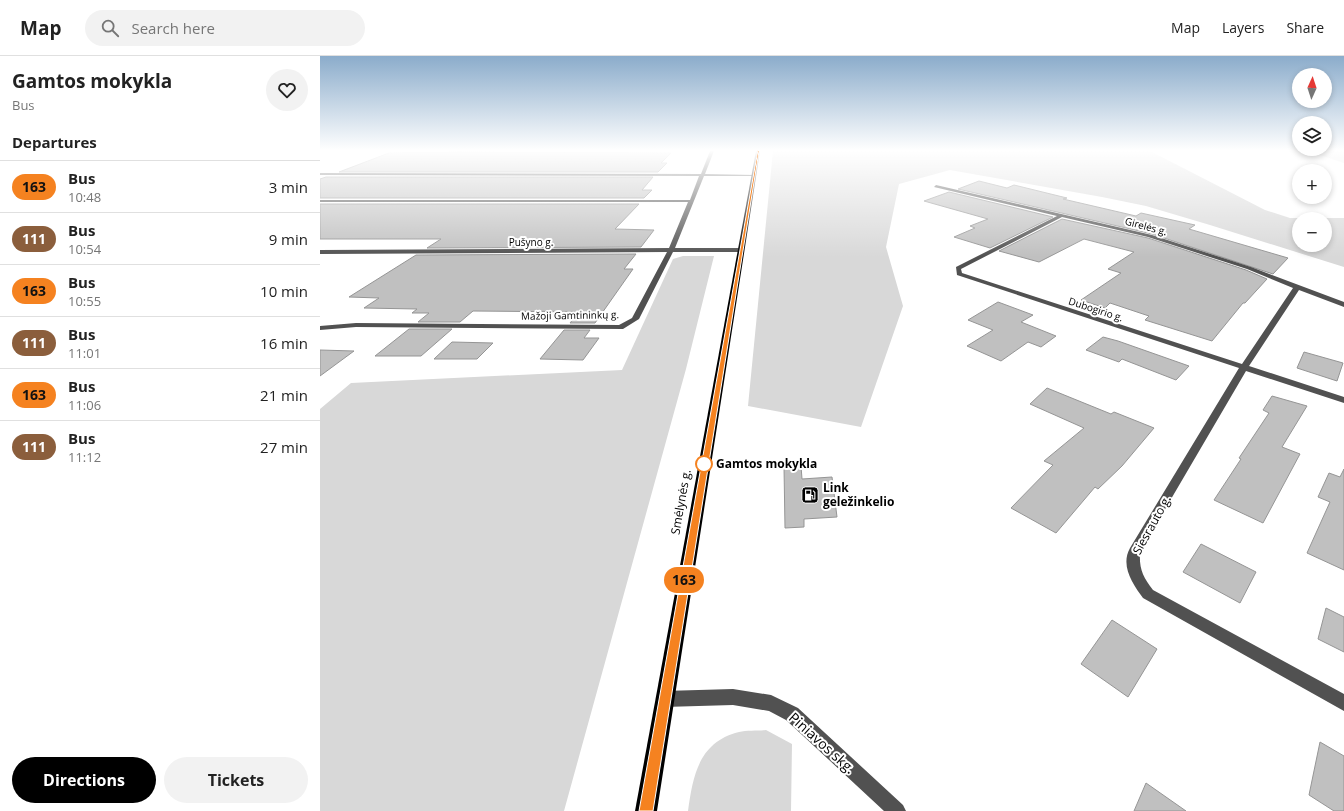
<!DOCTYPE html>
<meta charset="utf-8">
<style>
body{margin:0;font-family:"Open Sans",sans-serif;background:#f2f2f2;color:#222;height:100vh;display:flex;flex-direction:column;font-size:15px;white-space:nowrap}
*{box-sizing:border-box;margin:0}
p{font-size:13px;color:#767676}
.icon{flex:none;width:22px;height:22px;fill:none;stroke:currentColor;stroke-width:2;stroke-linecap:round;stroke-linejoin:round}
.map{position:relative;flex:1;overflow:hidden}
.side{display:flex;flex-direction:column;background:#fff;width:320px}
.side>*{flex:none}
.badge{padding:0 8px;border-radius:13px;font-size:14px;line-height:26px}
.needle{width:26px;rotate:3deg}
.controls{position:absolute;left:972px;top:12px;display:grid;gap:8px}
.controls a{display:grid;place-items:center;width:40px;height:40px;border-radius:50%;background:#fff;box-shadow:0 2px 6px #0003;font-size:20px}
.map>.badge{position:absolute;translate:-50% -50%;box-shadow:0 0 0 2px #fff}
h2{padding:0 12px;font-size:15px;line-height:36px}
.round{display:grid;place-items:center;flex:none;width:42px;height:42px;border-radius:21px;background:#f2f2f2}
.headline{display:flex;align-items:center;justify-content:space-between;height:68px;padding:0 12px}
h1{font-size:19px;font-weight:700;line-height:30px}
.cta{display:flex;gap:8px;margin-top:auto;padding:8px 12px}
.cta a{flex:1;height:46px;border-radius:24px;background:#000;color:#fff;font-size:16px;font-weight:700;line-height:46px;text-align:center}
.cta a+a{background:#f2f2f2;color:#222}
ul{padding:0;list-style:none}
li{display:flex;align-items:center;gap:12px;height:52px;padding:0 12px;border-top:1px solid #e0e0e0}
li div{flex:1}
li b{display:block;font-size:15px}
li em{font-style:normal}
li .badge{min-width:44px;font-weight:700;text-align:center}
header{display:flex;align-items:center;gap:24px;box-sizing:border-box;height:56px;padding:0 20px;background:#fff;border-bottom:1px solid #e0e0e0}
header strong{font-size:19px}
nav{display:flex;gap:22px;margin-inline-start:auto;font-size:14px}
.search{width:280px;height:36px;background:#f2f2f2;display:flex;align-items:center;gap:10px;box-sizing:border-box;padding:0 14px;border-radius:22px;color:#767676;font-size:15px}
main{display:flex;flex:1;min-height:0}
.map>svg:first-child{display:block}
.green{fill:#d8d8d8;fill-rule:evenodd}
.building{fill:#c0c0c0;stroke:#959595}
.lines{fill:none;stroke-linecap:round;stroke-linejoin:round}
.minor{fill:#515151;fill-rule:evenodd}
.highway{fill:#000;fill-rule:evenodd}
.line{fill:#f58220;stroke:#fff}
.stop-dot{fill:#fff;stroke:#f58220;stroke-width:2}
.labels{text-anchor:middle;stroke-width:4;stroke-linejoin:round;paint-order:stroke}
.far-street-label{font-size:10px;fill:#000;stroke:#fff}
.stop-label{font-size:12px;font-weight:bold;fill:#000;stroke:#fff;text-anchor:start}
.poi-label{font-size:12px;font-weight:bold;fill:#000;stroke:#fff;text-anchor:start}
.street-label{font-size:12px;fill:#000;stroke:#fff}
.near-street-label{font-size:14px;fill:#000;stroke:#fff}
</style>
<header>
<strong>Map</strong>
<div class="search"><svg class="icon" aria-label="search" viewBox="0 0 24 24"><circle cx="10" cy="10" r="6"/><path d="M15 15l6 6"/></svg>Search here</div>
<nav><a>Map</a><a>Layers</a><a>Share</a></nav>
</header>
<main>
<section class="side">
<div class="headline"><div><h1>Gamtos mokykla</h1><p>Bus</p></div><a class="round"><svg class="icon" aria-label="heart" viewBox="0 0 24 24"><path d="M12 20l-8-8c-3-5 5-10 8-4 3-6 11-1 8 4z"/></svg></a></div>
<h2>Departures</h2>
<ul>
<li><span class="badge" style="background:#f58220;color:#111">163</span><div><b>Bus</b><p>10:48</p></div><em>3 min</em></li>
<li><span class="badge" style="background:#8b5e3c;color:#fff">111</span><div><b>Bus</b><p>10:54</p></div><em>9 min</em></li>
<li><span class="badge" style="background:#f58220;color:#111">163</span><div><b>Bus</b><p>10:55</p></div><em>10 min</em></li>
<li><span class="badge" style="background:#8b5e3c;color:#fff">111</span><div><b>Bus</b><p>11:01</p></div><em>16 min</em></li>
<li><span class="badge" style="background:#f58220;color:#111">163</span><div><b>Bus</b><p>11:06</p></div><em>21 min</em></li>
<li><span class="badge" style="background:#8b5e3c;color:#fff">111</span><div><b>Bus</b><p>11:12</p></div><em>27 min</em></li>
</ul>
<div class="cta"><a>Directions</a><a>Tickets</a></div>
</section>
<div class="map">
<svg width="1024" height="755" viewBox="0 0 1024 755">
<rect width="100%" height="100%" fill="#fff"/>
<g class="green">
<path d="M 453,95 L 830,95 L 945,154 L 970,162 L 1024,162 L 1024,211 L 890,169 L 826,150 L 782,141 L 630,114 L 579,128 L 566,191 L 583,250 L 541,371 L 428,350 ZM 979,163 L 1005,163 L 1005,189 L 979,189 Z"/>
<path d="M 988,95 L 1024,95 L 1024,107 Z"/>
<path d="M 363,200 L 394,200 L 366,313 L 244,755 L 0,755 L 0,353 L 31,327 L 302,314 L 353,203 Z"/>
<path d="M 446,674 L 472,688 L 471,755 L 368,755 C 373,719 379,686 419,676 C 427,674 438,675 446,674 Z"/>
</g>
<g class="building">
<path d="M 69,97 L 139,96 L 351,97 L 341,107 L 347,107 L 338,116 L 19,116 Z"/>
<path d="M 6,121 L 333,121 L 322,134 L 332,134 L 324,142 L 0,142 L 0,123 Z"/>
<path d="M 659,125 L 687,132 L 694,129 L 747,142 L 743,143 L 816,160 L 821,157 L 875,169 L 869,173 L 968,202 L 953,218 L 832,178 L 638,133 Z"/>
<path d="M 629,136 L 733,161 L 670,192 L 634,181 L 655,172 L 650,170 L 668,163 L 604,145 Z"/>
<path d="M 0,148 L 319,148 L 295,173 L 334,174 L 321,191 L 107,192 L 121,183 L 0,183 Z"/>
<path d="M 742,163 L 828,182 L 926,214 L 947,223 L 925,247 L 923,247 L 892,285 L 825,264 L 829,260 L 790,247 L 785,252 L 761,244 L 801,217 L 788,213 L 814,196 L 764,183 L 719,206 L 679,195 Z"/>
<path d="M 316,198 L 304,213 L 313,213 L 275,267 L 250,267 L 259,256 L 153,255 L 140,266 L 98,266 L 109,257 L 92,257 L 97,253 L 44,252 L 59,242 L 29,241 L 96,199 Z"/>
<path d="M 678,246 L 713,259 L 701,266 L 736,280 L 721,291 L 708,286 L 681,305 L 647,290 L 673,274 L 648,264 Z"/>
<path d="M 89,273 L 132,273 L 101,300 L 55,300 Z"/>
<path d="M 244,274 L 270,274 L 264,282 L 279,282 L 263,304 L 220,303 Z"/>
<path d="M 783,281 L 798,285 L 869,310 L 856,324 L 802,303 L 799,306 L 766,294 Z"/>
<path d="M 132,286 L 173,287 L 157,303 L 114,303 Z"/>
<path d="M 0,294 L 34,295 L 0,320 Z"/>
<path d="M 984,296 L 1023,307 L 1017,325 L 977,312 Z"/>
<path d="M 727,332 L 791,358 L 794,356 L 834,372 L 802,410 L 778,433 L 775,431 L 736,477 L 691,452 L 733,409 L 724,405 L 764,372 L 710,348 Z"/>
<path d="M 952,340 L 987,350 L 962,391 L 980,398 L 943,467 L 894,444 L 921,403 L 919,402 L 949,357 L 943,354 Z"/>
<path d="M 481,410 L 482,423 L 512,421 L 517,461 L 484,463 L 484,471 L 465,472 L 464,411 Z"/>
<path d="M 1024,413 L 1024,514 L 987,497 L 1010,446 L 998,441 L 1009,417 L 1020,421 Z"/>
<path d="M 881,488 L 936,516 L 920,547 L 863,516 Z"/>
<path d="M 1006,552 L 1024,561 L 1024,596 L 998,583 Z"/>
<path d="M 792,564 L 837,593 L 808,641 L 761,608 Z"/>
<path d="M 1000,686 L 1024,700 L 1024,755 L 1014,755 L 989,739 Z"/>
<path d="M 826,727 L 866,755 L 814,755 Z"/>
</g>
<g class="lines">
<g class="minor">
<path d="M 390,95 L 394,95 L 385,118 L 435,119 L 433,120 L 384,120 L 355,192 L 421,192 L 424,194 L 421,196 L 353,196 L 319,263 L 303,273 L 36,271 L 0,274 L 0,270 L 36,267 L 299,269 L 312,262 L 347,196 L 0,198 L 0,194 L 349,192 L 368,146 L 0,146 L 0,144 L 370,144 L 379,120 L 0,119 L 0,117 L 381,118 Z"/>
<path d="M 616,129 L 832,179 L 931,211 L 1024,246 L 1024,251 L 979,234 L 929,310 L 1024,341 L 1024,347 L 926,315 L 820,496 C 819,513 823,521 833,534 L 1024,638 L 1024,655 L 823,542 C 813,528 800,510 810,492 L 919,312 L 637,219 L 636,211 L 737,160 L 614,131 ZM 742,161 L 828,181 L 927,213 L 973,232 L 922,308 L 642,217 L 641,213 Z"/>
<path d="M 413,633 L 451,639 L 478,652 L 583,749 L 586,755 L 564,755 L 466,664 L 449,655 L 413,649 L 344,651 L 338,649 L 336,643 L 338,637 L 344,635 Z"/>
</g>
<path class="highway" d="M 436,95 L 440,95 L 337,755 L 315,755 Z"/>
</g>
<linearGradient id="sky" x2="0" y2="1"><stop stop-color="#8baccb"/><stop offset="0.47" stop-color="#fff"/><stop offset="1" stop-color="#fff" stop-opacity="0"/></linearGradient>
<rect width="1024" height="201" fill="url(#sky)"/>
<path class="line" d="M 438,94 L 439,95 L 333,755 L 319,755 Z"/>
<defs>
<g id="fuel-square" transform="scale(0.9)"><rect x="-9" y="-9" width="18" height="18" rx="4" fill="#000" stroke="#fff"/><path d="M-5.5-6h7V0h2V4h1.3V-2.5L3-4.5l.8-.8L6-3V5H2.5V1h-1V6h-7ZM-4.2-4.7v3.2H.2V-4.7Z" fill="#fff"/></g>
</defs>
<g fill-rule="evenodd">
<use href="#fuel-square" x="490" y="439"/>
</g>
<circle class="stop-dot" cx="384" cy="408" r="8"/>
<g class="labels">
<g class="far-street-label">
<text transform="translate(826 170) rotate(15)" y="4">Girelės g.</text>
<text x="211" y="190">Pušyno g.</text>
<text transform="translate(776 253) rotate(18)" y="4">Dubogirio g.</text>
<text transform="translate(250 259) rotate(-1)" y="4">Mažoji Gamtininkų g.</text>
</g>
<g class="stop-label">
<text x="396" y="412">Gamtos mokykla</text>
</g>
<g class="poi-label">
<text x="503" y="436">Link<tspan x="503" dy="14">geležinkelio</tspan></text>
</g>
<g class="street-label">
<text transform="translate(361 446) rotate(-80)" y="4">Smėlynės g.</text>
<text transform="translate(832 469) rotate(-61)" y="4">Siesrauto g.</text>
</g>
<g class="near-street-label">
<text transform="translate(502 687) rotate(42)" y="5">Piniavos skg.</text>
</g>
</g>
</svg>
<div class="controls">
<a><svg class="needle" viewBox="-14 -14 28 28"><path d="M0-13l5 13h-10z" fill="#e53935"/><path d="M0 13l5-13h-10z" fill="#767676"/></svg></a>
<a><svg class="icon" aria-label="layers" viewBox="0 0 24 24"><path d="M12 4l9 5-9 5-9-5zM3 14l9 5 9-5"/></svg></a>
<a>+</a>
<a>−</a>
</div>
<b class="badge" style="left:364px;top:524px;background:#f58220;color:#111">163</b>
</div>
</main>
